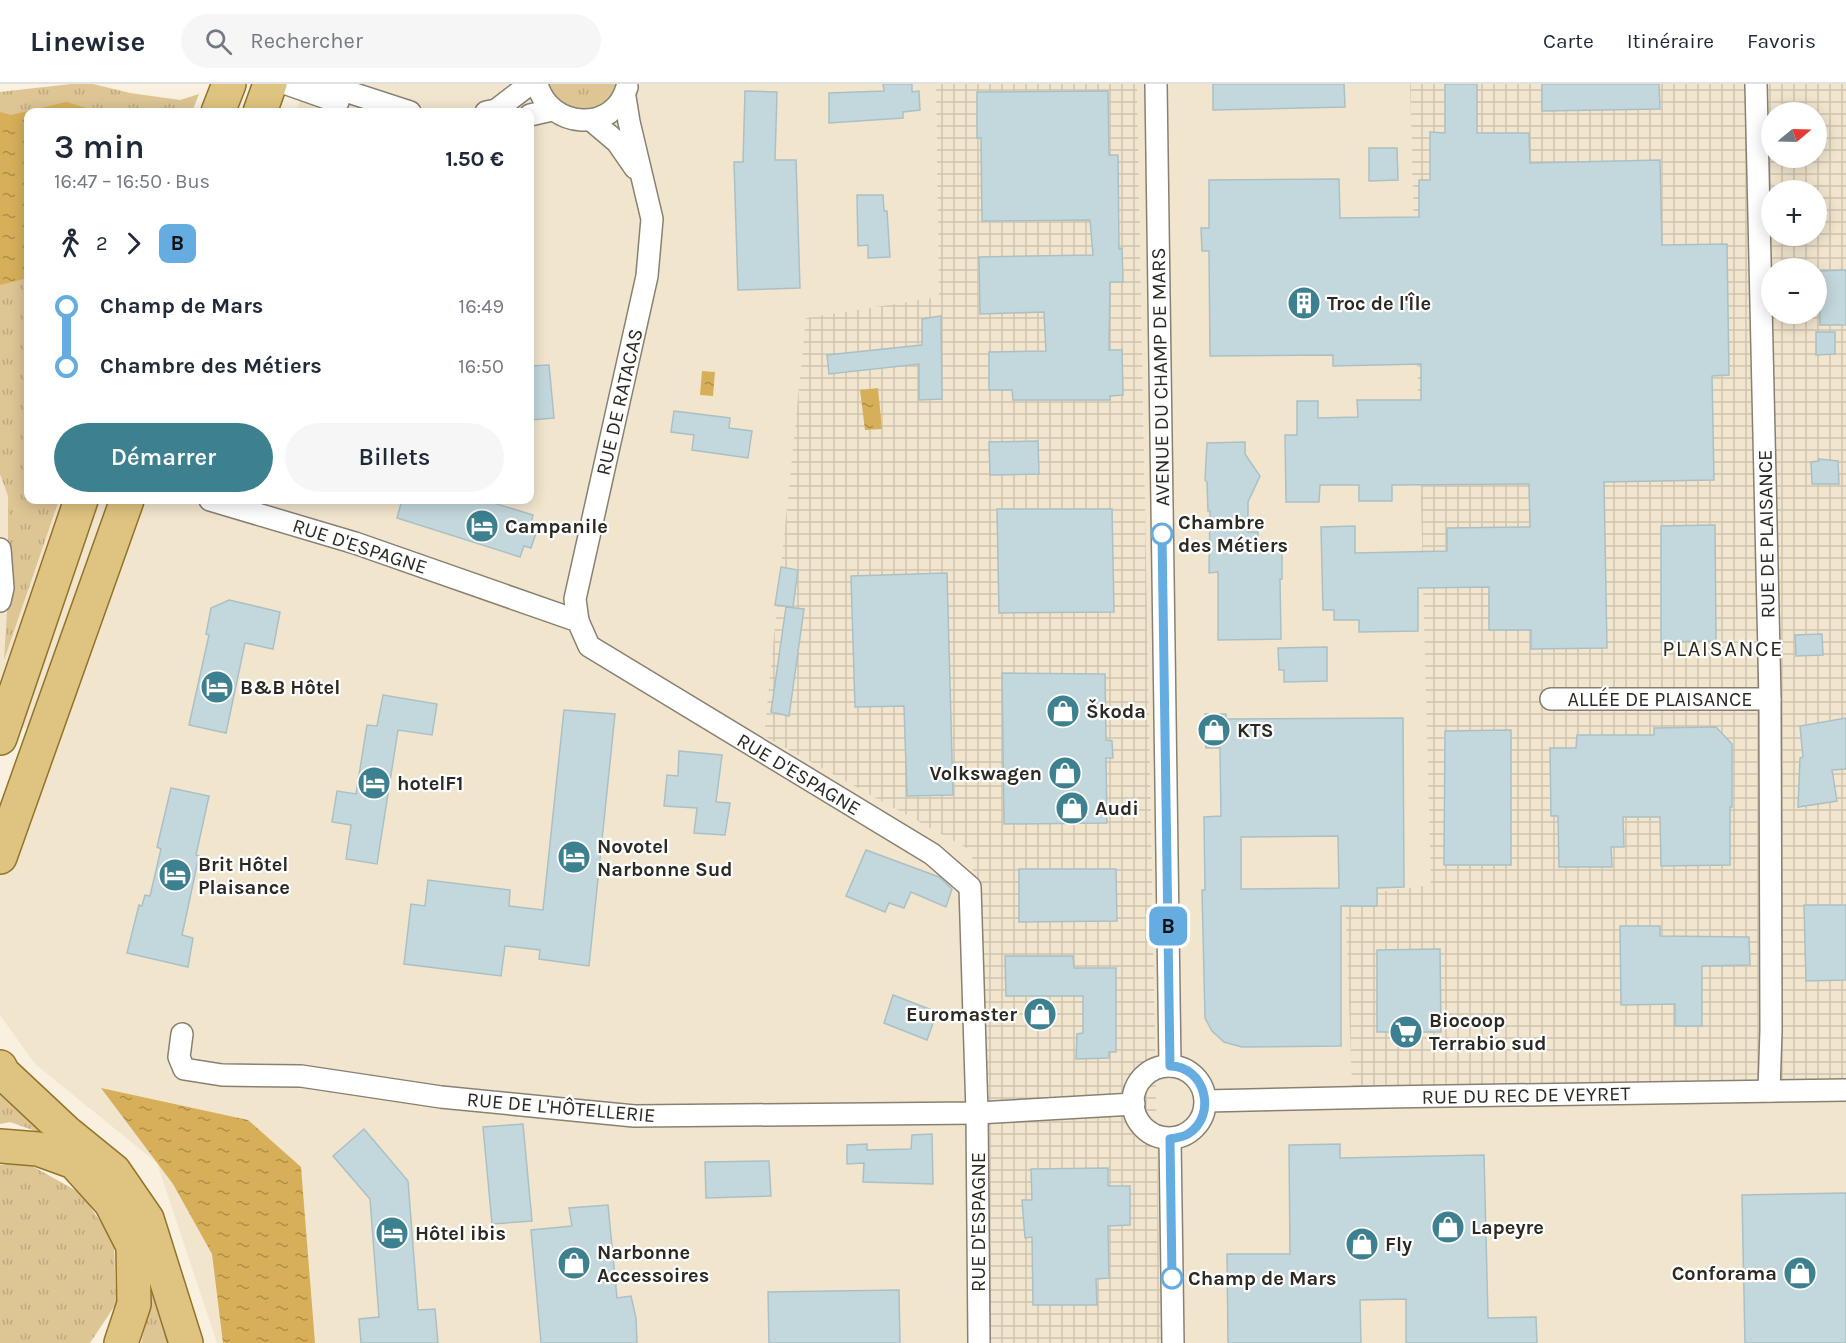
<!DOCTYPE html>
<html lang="fr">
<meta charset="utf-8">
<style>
body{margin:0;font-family:Karla,sans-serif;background:#f6f6f7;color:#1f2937;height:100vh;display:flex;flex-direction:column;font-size:22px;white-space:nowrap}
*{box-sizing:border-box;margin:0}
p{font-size:20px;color:#747a83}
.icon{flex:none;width:33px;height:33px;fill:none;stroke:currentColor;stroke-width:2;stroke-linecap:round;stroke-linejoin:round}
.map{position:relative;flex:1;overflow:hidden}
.sheet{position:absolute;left:24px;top:24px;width:510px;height:396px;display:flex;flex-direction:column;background:#fff;border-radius:12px;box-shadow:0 3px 15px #0003}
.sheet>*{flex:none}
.badge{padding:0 12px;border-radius:9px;font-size:21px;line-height:39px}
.needle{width:39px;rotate:71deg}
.buttons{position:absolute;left:1761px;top:18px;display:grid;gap:12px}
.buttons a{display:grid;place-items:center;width:66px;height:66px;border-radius:50%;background:#fff;box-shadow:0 3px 15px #0003;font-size:30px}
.map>.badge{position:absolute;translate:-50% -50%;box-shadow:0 0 0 3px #fff}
.legs{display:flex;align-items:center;gap:9px;height:66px;padding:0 30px;font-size:20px}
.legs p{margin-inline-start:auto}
.summary{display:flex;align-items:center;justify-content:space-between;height:102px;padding:0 30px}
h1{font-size:33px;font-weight:600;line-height:45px}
.primary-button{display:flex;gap:12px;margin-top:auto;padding:12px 30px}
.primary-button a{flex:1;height:69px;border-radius:36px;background:#3d8190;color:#fff;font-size:24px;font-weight:600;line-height:69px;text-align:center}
.primary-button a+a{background:#f6f6f7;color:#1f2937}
ul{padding:0 30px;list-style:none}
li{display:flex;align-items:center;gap:21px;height:60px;font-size:22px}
li i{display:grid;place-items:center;width:9px;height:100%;margin:0 8px;background:currentColor}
li i::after{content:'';width:15px;height:15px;margin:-8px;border:4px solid;border-radius:50%;background:#fff}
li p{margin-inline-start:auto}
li:first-child i{background:linear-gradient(#0000 50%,currentColor 0)}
li:last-child i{background:linear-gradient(currentColor 50%,#0000 0)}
header{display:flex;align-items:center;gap:36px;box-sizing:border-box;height:84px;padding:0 30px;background:#fff;border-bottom:2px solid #e0e1e3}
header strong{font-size:28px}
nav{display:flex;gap:33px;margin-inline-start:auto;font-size:21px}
.search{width:420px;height:54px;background:#f6f6f7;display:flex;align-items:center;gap:15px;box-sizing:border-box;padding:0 21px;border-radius:33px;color:#747a83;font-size:22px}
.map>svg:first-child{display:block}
.built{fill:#f1e5cd}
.industrial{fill:url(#industrial-grid);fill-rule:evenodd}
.grass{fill:url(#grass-tufts)}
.water{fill:url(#water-ripples)}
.building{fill:#c3d8dd;stroke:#abc0c5;stroke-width:1.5;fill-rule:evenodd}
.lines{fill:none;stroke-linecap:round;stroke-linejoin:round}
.street-casing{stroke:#888172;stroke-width:24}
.primary-casing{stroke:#937328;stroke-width:36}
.street{stroke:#fff;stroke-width:21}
.primary{stroke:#dfc380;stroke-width:33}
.line-1-casing{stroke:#fff;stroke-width:14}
.line-1{stroke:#65ace1;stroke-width:9}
.stop-1-dot{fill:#fff;stroke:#65ace1;stroke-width:3}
.labels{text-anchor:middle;stroke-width:4.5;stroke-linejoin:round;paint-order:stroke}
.poi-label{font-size:20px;font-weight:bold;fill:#2c2922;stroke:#fefefe;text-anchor:start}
.street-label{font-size:20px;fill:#2c2922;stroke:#fefefe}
.stop-label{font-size:20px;font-weight:bold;fill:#2c2922;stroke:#fefefe;text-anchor:start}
.quarter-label{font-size:22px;letter-spacing:1.5px;fill:#2c2922;stroke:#fefefe}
</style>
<header>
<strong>Linewise</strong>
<div class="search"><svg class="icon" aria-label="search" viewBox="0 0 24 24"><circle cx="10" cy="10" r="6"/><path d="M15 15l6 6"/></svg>Rechercher</div>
<nav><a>Carte</a><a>Itinéraire</a><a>Favoris</a></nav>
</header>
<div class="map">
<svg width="1846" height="1259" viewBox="0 0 1846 1259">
<defs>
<pattern id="industrial-grid" width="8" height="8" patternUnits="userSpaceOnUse" patternTransform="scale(1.5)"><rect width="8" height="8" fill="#f1e5cd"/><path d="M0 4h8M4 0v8" fill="none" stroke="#cfc4b0"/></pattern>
<pattern id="grass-tufts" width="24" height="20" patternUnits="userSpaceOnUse" patternTransform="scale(1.5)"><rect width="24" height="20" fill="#ddc594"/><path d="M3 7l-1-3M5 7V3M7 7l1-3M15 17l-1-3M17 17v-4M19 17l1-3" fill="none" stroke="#bea97f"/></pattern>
<pattern id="water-ripples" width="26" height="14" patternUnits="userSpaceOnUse" patternTransform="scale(1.5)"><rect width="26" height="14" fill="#d7af58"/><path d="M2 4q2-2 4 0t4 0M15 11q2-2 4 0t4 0" fill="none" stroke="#af8e48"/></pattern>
</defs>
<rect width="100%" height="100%" fill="#f9f0e0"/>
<g class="built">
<path d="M 306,0 L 936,0 L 939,213 L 765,652 L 972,767 L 987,1259 L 217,1259 L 157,1079 L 35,980 L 0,931 L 0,735 L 31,646 L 0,637 L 0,332 L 28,416 L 530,416 L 530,28 L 296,28 Z"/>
<path d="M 1137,0 L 1410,0 L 1432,801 L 1846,997 L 1846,1259 L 1161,1259 Z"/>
</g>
<g class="industrial">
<path d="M 936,0 L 1137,0 L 1161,1259 L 987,1259 L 972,767 L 764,652 L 806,234 L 939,213 Z"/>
<path d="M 1410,0 L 1846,0 L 1846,997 L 1352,1002 L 1345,812 L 1431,801 ZM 1772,28 L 1816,28 L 1816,74 L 1772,74 ZM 1772,106 L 1816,106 L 1816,152 L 1772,152 ZM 1772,184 L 1816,184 L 1816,230 L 1772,230 Z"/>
</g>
<g class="grass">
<path d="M 71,0 L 93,0 L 130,9 L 180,16 L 199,10 L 192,28 L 28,28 L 28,416 L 59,416 L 4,576 L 8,513 L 8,412 L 0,390 L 0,8 Z"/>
<path d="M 548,0 L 616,0 C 607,32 558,33 548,0 Z"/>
<path d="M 0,1002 L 55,1054 L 10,1038 L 0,1040 Z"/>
<path d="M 25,1078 L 82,1110 L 114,1159 L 116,1220 L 90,1259 L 0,1259 L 0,1081 Z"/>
<path d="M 154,1204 L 171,1259 L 141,1259 Z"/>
</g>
<g class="water">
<path d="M 66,18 L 101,28 L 28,28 L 28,194 L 0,201 L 0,28 L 11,31 Z"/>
<path d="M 702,287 L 715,288 L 713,312 L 700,311 Z"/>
<path d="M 878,304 L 882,345 L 865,346 L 860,306 Z"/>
<path d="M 101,1004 L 248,1036 L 301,1083 L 315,1259 L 223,1259 L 212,1170 L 173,1100 Z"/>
</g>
<g class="building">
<path d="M 883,0 L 912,0 L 912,8 L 919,7 L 920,26 L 903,28 L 903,34 L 829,39 L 829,9 L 884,7 Z"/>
<path d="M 1213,0 L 1344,0 L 1345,23 L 1213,26 Z"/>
<path d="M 1445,0 L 1477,0 L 1477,49 L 1529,49 L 1530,79 L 1660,76 L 1662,161 L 1727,160 L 1729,291 L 1712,292 L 1714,396 L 1604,398 L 1607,564 L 1531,565 L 1531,546 L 1489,546 L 1489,503 L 1418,504 L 1418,547 L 1359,548 L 1359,536 L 1334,536 L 1334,526 L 1323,526 L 1321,443 L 1355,442 L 1355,469 L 1447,467 L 1447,444 L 1530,443 L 1529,400 L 1392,401 L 1392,417 L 1359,417 L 1359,401 L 1320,401 L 1319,418 L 1286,418 L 1285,351 L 1297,351 L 1297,317 L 1318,317 L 1318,334 L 1358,333 L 1357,316 L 1421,316 L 1421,280 L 1333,282 L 1333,271 L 1210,272 L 1209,167 L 1202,167 L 1201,144 L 1209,144 L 1209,96 L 1339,95 L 1340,134 L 1419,133 L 1419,96 L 1430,96 L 1430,48 L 1445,49 Z"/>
<path d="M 1542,0 L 1659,0 L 1660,25 L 1542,27 Z"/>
<path d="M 745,7 L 777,8 L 775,76 L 796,76 L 800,204 L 738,206 L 734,78 L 743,78 Z"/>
<path d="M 1108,7 L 1109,71 L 1118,71 L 1119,165 L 1122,164 L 1123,198 L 1110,198 L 1109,266 L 1122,266 L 1123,311 L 1110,312 L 1110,316 L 1013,316 L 1012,306 L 989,306 L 989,268 L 1046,267 L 1044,228 L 980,230 L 979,173 L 1093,171 L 1090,136 L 982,137 L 981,54 L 977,54 L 977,8 Z"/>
<path d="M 1369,64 L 1397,64 L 1398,96 L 1369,97 Z"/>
<path d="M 857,111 L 883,111 L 884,127 L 887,127 L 890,173 L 868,174 L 868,161 L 858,162 Z"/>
<path d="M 1846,186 L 1846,241 L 1820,241 L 1819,187 Z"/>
<path d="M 941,232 L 942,315 L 919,316 L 919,280 L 829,290 L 827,271 L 922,261 L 922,235 Z"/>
<path d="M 1816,248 L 1835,248 L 1835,270 L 1816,271 Z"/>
<path d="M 549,281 L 554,334 L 530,336 L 530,282 Z"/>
<path d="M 674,327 L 730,334 L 729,344 L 752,347 L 748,374 L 692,366 L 694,351 L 671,348 Z"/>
<path d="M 1038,357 L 1039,390 L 990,391 L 989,358 Z"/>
<path d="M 1245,358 L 1245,370 L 1260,392 L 1248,418 L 1248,448 L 1258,448 L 1258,463 L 1282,462 L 1282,495 L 1280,495 L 1281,555 L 1218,556 L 1218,488 L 1209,489 L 1210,427 L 1208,427 L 1207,398 L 1205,396 L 1207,359 Z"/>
<path d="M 1819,375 L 1838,377 L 1839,400 L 1812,400 L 1811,378 L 1819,377 Z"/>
<path d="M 402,416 L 484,416 L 533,431 L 530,443 L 537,446 L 531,464 L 524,462 L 520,473 L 397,434 Z"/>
<path d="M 997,425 L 1112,425 L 1114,528 L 999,529 Z"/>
<path d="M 1715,441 L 1716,557 L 1661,558 L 1661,442 Z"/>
<path d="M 781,483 L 798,486 L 793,523 L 775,521 Z"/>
<path d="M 947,489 L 953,711 L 907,712 L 904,622 L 855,623 L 851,492 Z"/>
<path d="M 229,516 L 280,528 L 273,565 L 245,559 L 226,649 L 189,641 L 209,551 L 206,550 L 211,524 Z"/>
<path d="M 786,523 L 804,525 L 789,632 L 771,628 Z"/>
<path d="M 1822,550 L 1823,571 L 1796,572 L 1795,551 Z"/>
<path d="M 1327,563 L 1327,597 L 1284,598 L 1284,586 L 1279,586 L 1278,564 Z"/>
<path d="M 1002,589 L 1105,590 L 1106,656 L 1112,657 L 1113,674 L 1106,674 L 1107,739 L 1004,740 Z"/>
<path d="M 383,611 L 437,620 L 432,651 L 398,646 L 377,780 L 346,775 L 351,741 L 332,738 L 337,707 L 356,710 L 367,641 L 377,642 Z"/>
<path d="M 564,626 L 615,630 L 589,882 L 539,875 L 540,866 L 505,862 L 501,892 L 404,880 L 411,820 L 425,822 L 428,796 L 510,806 L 509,822 L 543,826 Z"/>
<path d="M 1205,630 L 1226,630 L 1226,635 L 1403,634 L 1404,803 L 1377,804 L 1377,822 L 1341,822 L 1341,962 L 1242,963 L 1224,958 L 1212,947 L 1205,934 L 1202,806 L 1205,806 L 1204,733 L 1221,732 L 1220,664 L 1206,664 ZM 1338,752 L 1339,804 L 1241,805 L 1241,753 Z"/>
<path d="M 1846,634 L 1846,685 L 1832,686 L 1837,717 L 1798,723 L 1800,674 L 1803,673 L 1800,642 Z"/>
<path d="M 1716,643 L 1732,660 L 1732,723 L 1730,723 L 1730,781 L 1661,782 L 1660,733 L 1623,733 L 1624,763 L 1611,763 L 1612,783 L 1559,783 L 1558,732 L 1551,732 L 1550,664 L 1576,664 L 1577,651 L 1654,651 L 1654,644 Z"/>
<path d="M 1511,646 L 1511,781 L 1444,781 L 1445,647 Z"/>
<path d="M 679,667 L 722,671 L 716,718 L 730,719 L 725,751 L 694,749 L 697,724 L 664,722 L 667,691 L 678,692 Z"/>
<path d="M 171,704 L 209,712 L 196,771 L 199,772 L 182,851 L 193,854 L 188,883 L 127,869 L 139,821 L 142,822 L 145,811 L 150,812 L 161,765 L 157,763 Z"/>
<path d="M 866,766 L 939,793 L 952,805 L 946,823 L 911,808 L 904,824 L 889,819 L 885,828 L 846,812 Z"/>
<path d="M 1019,785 L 1116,785 L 1117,837 L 1019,838 Z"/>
<path d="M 1804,821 L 1846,821 L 1846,896 L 1806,897 Z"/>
<path d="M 1620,842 L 1660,842 L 1660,852 L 1749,853 L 1750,881 L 1702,882 L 1702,942 L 1675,942 L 1675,920 L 1621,921 Z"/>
<path d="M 1440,865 L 1441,948 L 1377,948 L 1377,866 Z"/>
<path d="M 1005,872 L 1073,872 L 1074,884 L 1116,884 L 1116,968 L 1109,968 L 1109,974 L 1076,975 L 1077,950 L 1083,949 L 1083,912 L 1006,912 Z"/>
<path d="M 893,911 L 937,928 L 927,956 L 884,939 Z"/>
<path d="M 523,1040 L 532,1137 L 492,1140 L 483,1043 Z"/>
<path d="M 364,1045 L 408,1097 L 418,1226 L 435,1225 L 438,1259 L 361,1259 L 359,1235 L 379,1233 L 370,1115 L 333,1072 Z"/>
<path d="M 932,1050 L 933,1100 L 863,1098 L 864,1079 L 847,1080 L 847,1061 L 867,1060 L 867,1066 L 911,1065 L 912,1051 Z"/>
<path d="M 1340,1060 L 1340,1074 L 1484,1071 L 1488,1234 L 1536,1233 L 1537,1259 L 1406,1259 L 1406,1215 L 1360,1216 L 1361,1259 L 1228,1259 L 1227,1170 L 1290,1170 L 1289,1061 Z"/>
<path d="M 769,1077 L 771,1112 L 706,1114 L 705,1078 Z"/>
<path d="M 1108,1084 L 1108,1102 L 1130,1102 L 1130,1141 L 1108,1142 L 1109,1194 L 1096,1195 L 1097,1221 L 1033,1221 L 1032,1153 L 1025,1154 L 1022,1116 L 1032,1116 L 1031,1085 Z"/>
<path d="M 1846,1109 L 1846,1259 L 1745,1259 L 1742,1111 Z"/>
<path d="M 608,1121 L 617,1214 L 631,1212 L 636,1234 L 637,1259 L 541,1259 L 531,1146 L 572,1142 L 569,1124 Z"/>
<path d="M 899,1206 L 900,1259 L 769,1259 L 768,1208 Z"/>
</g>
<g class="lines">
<g class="street-casing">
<g id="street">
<path d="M 287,0 L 338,18"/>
<path d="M 324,0 L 410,28"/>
<path d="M 537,0 C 549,45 614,50 627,3"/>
<path d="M 1156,0 L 1170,982"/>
<path d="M 1756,0 L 1770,615 L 1771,946 L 1769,1007"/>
<path d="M 486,28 L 496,26 L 530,0"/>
<path d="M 530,31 L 552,26"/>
<path d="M 591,36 L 617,58 L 635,84"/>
<path d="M 210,416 L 355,459 L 578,537 L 589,562 L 932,770 L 970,803 L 977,1029 L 979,1259"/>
<path d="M 0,465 L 3,504 L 0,517"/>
<path d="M 578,537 L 575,515 L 647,192 L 652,135 L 629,38 L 625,13"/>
<path d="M 1551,615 L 1770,615"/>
<path d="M 182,950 L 179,973 L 184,985 L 222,991 L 301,992 L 441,1013 L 634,1032 L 977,1029 L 1134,1020"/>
<circle cx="1169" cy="1018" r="36"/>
<path d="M 1206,1017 L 1385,1013 L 1846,1006"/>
<path d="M 1170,1055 L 1173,1259"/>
</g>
</g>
<g class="primary-casing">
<g id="primary">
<path d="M 218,28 L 229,0"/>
<path d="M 260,28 L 270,0"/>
<path d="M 0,654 L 81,416"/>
<path d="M 0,773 L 127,416"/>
<path d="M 0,983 L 3,989 L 66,1048 L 114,1087 L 147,1135 L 186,1259"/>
<path d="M 0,1062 L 38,1065 L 74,1078 L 111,1119 L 133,1162 L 134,1220 L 121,1259"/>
</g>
</g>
<use href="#street" class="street"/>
<use href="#primary" class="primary"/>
</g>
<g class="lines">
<g class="line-1-casing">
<path id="line-1" d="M 1162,450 L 1170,982 C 1205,982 1218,1031 1188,1050 C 1183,1053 1176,1054 1170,1055 L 1172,1194"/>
</g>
<use href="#line-1" class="line-1"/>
</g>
<defs>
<g id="building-disc" transform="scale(1.725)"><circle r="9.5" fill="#3d8190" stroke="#fefefe"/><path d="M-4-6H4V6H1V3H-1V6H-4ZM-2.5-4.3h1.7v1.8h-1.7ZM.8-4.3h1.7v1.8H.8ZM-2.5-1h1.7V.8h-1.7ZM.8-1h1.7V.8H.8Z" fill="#fff"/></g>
<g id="hotel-disc" transform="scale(1.725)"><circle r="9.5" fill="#3d8190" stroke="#fefefe"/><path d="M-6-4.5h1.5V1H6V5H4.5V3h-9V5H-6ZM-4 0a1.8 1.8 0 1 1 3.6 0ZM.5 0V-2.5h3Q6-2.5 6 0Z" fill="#fff"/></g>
<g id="shop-disc" transform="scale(1.725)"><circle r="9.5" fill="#3d8190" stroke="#fefefe"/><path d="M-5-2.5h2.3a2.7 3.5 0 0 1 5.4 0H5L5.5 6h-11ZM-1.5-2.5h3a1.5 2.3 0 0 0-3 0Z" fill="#fff"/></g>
<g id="supermarket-disc" transform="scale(1.725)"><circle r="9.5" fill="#3d8190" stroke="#fefefe"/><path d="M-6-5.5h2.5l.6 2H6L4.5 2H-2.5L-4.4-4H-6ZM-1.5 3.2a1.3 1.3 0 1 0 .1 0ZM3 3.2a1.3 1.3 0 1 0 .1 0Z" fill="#fff"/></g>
</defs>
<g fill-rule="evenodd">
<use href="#building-disc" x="1304" y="219"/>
<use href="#hotel-disc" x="482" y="442"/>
<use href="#hotel-disc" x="217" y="603"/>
<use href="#shop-disc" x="1063" y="627"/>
<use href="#shop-disc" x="1214" y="646"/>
<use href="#shop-disc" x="1065" y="689"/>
<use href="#hotel-disc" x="374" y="699"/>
<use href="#shop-disc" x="1072" y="724"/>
<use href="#hotel-disc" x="574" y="773"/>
<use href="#hotel-disc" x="175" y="791"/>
<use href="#shop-disc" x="1040" y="930"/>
<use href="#supermarket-disc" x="1406" y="948"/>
<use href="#shop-disc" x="1448" y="1143"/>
<use href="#hotel-disc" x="392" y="1149"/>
<use href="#shop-disc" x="1362" y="1160"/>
<use href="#shop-disc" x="574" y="1179"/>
<use href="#shop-disc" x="1800" y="1189"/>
</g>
<g class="stop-1-dot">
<circle cx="1162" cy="450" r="10"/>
<circle cx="1172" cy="1194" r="10"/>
</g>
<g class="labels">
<g class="poi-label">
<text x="1327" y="226">Troc de l'Île</text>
<text x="505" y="449">Campanile</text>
<text x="240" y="610">B&amp;B Hôtel</text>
<text x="1086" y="634">Škoda</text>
<text x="1237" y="653">KTS</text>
<text x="1042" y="696" text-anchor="end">Volkswagen</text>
<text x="397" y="706">hotelF1</text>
<text x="1095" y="731">Audi</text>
<text x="597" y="769">Novotel<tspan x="597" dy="23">Narbonne Sud</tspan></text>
<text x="198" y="787">Brit Hôtel<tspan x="198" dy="23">Plaisance</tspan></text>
<text x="1017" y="937" text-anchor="end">Euromaster</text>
<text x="1429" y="943">Biocoop<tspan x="1429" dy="23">Terrabio sud</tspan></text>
<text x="1471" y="1150">Lapeyre</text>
<text x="415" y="1156">Hôtel ibis</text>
<text x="1385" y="1167">Fly</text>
<text x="597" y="1175">Narbonne<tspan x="597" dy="23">Accessoires</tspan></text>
<text x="1777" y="1196" text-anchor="end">Conforama</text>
</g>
<g class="street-label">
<text transform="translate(1160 293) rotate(-91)" y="7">AVENUE DU CHAMP DE MARS</text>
<text transform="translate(619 318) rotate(-77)" y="7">RUE DE RATACAS</text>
<text transform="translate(1766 450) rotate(-91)" y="7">RUE DE PLAISANCE</text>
<text transform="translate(360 462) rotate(18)" y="7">RUE D'ESPAGNE</text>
<text x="1660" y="622">ALLÉE DE PLAISANCE</text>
<text transform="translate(799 690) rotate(31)" y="7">RUE D'ESPAGNE</text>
<text transform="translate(1526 1011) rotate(-1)" y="7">RUE DU REC DE VEYRET</text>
<text transform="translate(561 1023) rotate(5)" y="7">RUE DE L'HÔTELLERIE</text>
<text transform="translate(978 1138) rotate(-90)" y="7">RUE D'ESPAGNE</text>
</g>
<g class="stop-label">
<text x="1178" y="445">Chambre<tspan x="1178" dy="23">des Métiers</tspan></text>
<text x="1188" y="1201">Champ de Mars</text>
</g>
<g class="quarter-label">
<text x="1723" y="572">PLAISANCE</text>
</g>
</g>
</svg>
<div class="buttons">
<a><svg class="needle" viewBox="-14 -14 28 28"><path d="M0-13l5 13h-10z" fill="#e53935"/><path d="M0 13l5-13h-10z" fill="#747a83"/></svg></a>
<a>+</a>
<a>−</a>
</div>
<b class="badge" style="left:1168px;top:842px;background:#65ace1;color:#111">B</b>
<section class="sheet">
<div class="summary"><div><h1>3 min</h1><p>16:47 – 16:50 · Bus</p></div><b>1.50 €</b></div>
<div class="legs"><svg class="icon" aria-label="walk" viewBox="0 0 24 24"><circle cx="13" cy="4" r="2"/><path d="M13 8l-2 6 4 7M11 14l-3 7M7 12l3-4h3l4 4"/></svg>2<svg class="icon" aria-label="forward" viewBox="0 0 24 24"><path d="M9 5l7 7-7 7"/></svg><b class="badge" style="background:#65ace1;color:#111">B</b></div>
<ul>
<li><i style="color:#65ace1"></i><b>Champ de Mars</b><p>16:49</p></li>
<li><i style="color:#65ace1"></i><b>Chambre des Métiers</b><p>16:50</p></li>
</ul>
<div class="primary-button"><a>Démarrer</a><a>Billets</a></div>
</section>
</div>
